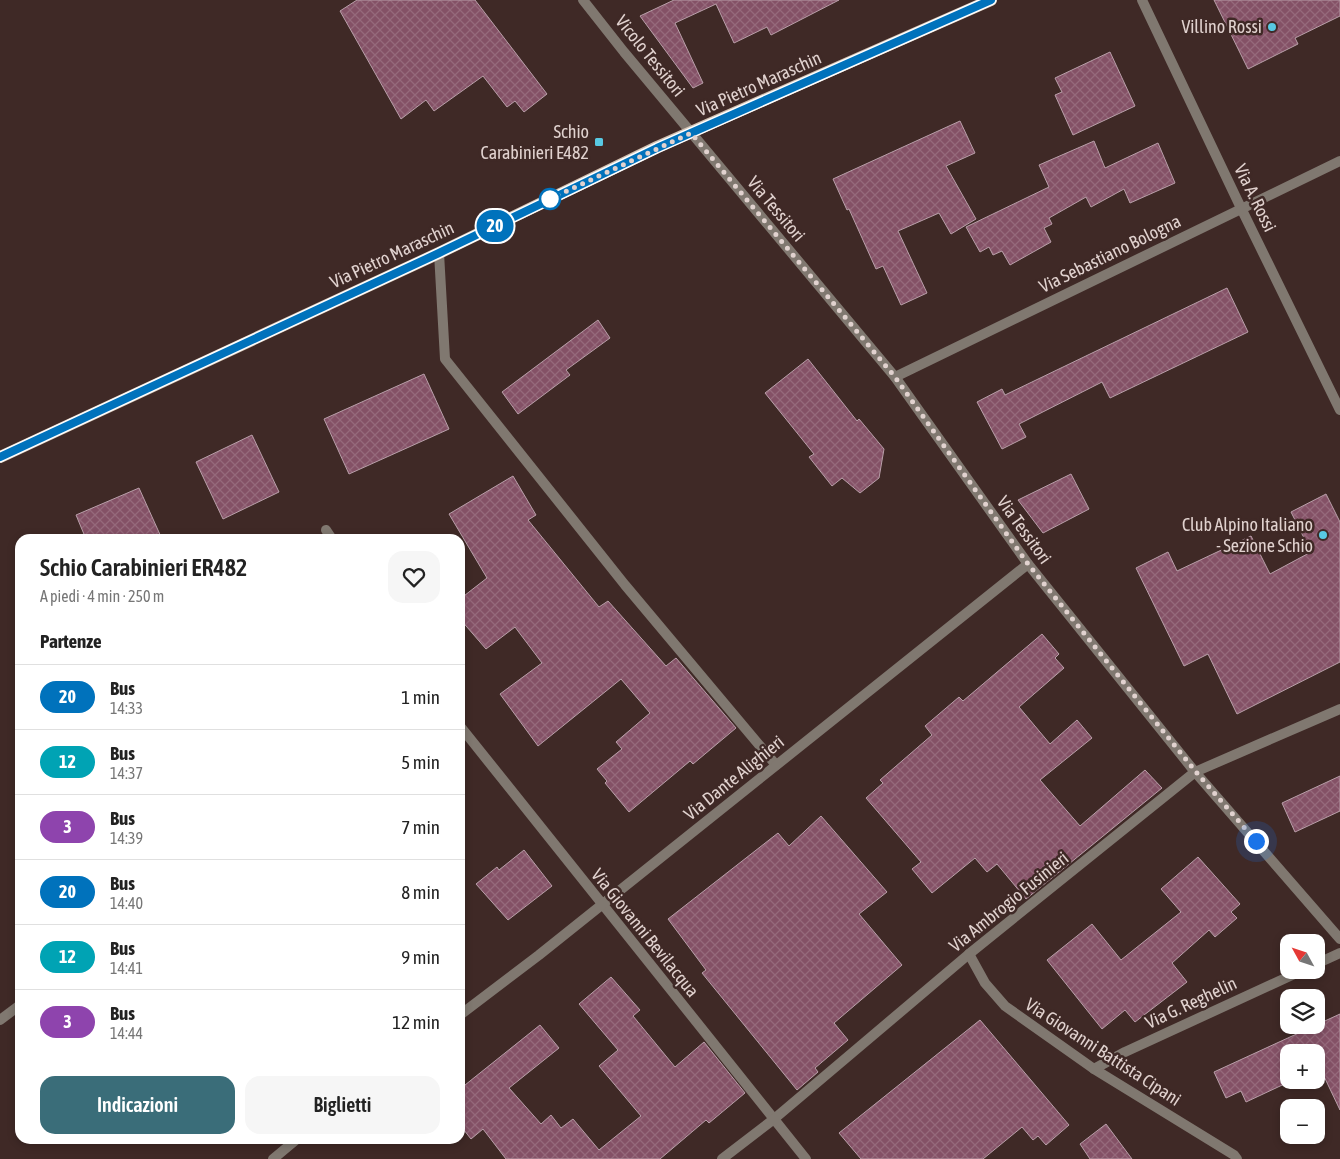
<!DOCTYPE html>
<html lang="it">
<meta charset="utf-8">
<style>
body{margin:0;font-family:"Asap Condensed",sans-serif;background:#f6f6f6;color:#222;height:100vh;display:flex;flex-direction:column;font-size:19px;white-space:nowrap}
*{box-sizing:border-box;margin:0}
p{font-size:16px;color:#767676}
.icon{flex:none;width:28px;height:28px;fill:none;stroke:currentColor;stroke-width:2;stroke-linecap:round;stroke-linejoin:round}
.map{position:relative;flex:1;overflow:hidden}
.sheet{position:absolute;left:15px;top:534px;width:450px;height:610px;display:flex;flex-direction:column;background:#fff;border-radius:15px;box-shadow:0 2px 8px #0003}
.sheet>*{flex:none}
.badge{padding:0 10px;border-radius:16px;font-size:18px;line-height:32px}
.needle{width:32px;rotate:310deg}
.buttons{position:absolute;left:1280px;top:934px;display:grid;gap:10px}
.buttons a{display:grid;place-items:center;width:45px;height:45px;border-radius:10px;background:#fff;box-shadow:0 2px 8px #0003;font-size:25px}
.you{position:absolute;width:25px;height:25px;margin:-12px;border:4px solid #fff;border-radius:50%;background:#1a73e8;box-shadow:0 0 0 8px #1a73e833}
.map>.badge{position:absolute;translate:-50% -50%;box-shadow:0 0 0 2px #fff}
h2{padding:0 25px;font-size:19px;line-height:45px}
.round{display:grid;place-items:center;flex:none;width:52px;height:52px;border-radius:15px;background:#f6f6f6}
.head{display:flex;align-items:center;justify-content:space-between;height:85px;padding:0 25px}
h1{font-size:24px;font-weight:600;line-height:38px}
.cta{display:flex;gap:10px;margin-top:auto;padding:10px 25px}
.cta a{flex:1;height:58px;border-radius:15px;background:#3a6d79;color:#fff;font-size:20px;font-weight:600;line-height:58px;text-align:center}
.cta a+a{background:#f6f6f6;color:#222}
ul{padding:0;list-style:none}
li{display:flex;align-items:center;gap:15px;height:65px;padding:0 25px;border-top:1px solid #e0e0e0}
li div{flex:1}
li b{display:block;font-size:19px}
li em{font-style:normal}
li .badge{min-width:55px;font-weight:700;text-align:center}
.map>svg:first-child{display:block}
.building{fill:url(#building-cross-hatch);stroke:#b99fa9}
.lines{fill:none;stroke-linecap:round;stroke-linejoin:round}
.minor{stroke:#807870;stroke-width:10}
.primary{stroke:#d1c0b1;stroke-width:12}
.line-casing{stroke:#fff;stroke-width:11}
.line{stroke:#0072bc;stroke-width:8}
.walk{stroke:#e1d2cf;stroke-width:5;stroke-dasharray:0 9}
.poi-dot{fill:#58c9e3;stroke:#3f2926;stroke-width:2}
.stop-dot{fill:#fff;stroke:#0072bc;stroke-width:2.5}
.labels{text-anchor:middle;stroke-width:5;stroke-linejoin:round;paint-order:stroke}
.poi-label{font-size:18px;fill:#e1d2cf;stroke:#3f2926;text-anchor:end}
.street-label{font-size:18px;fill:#e1d2cf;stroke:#3f2926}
</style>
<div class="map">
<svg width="1340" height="1159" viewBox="0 0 1340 1159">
<defs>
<pattern id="building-cross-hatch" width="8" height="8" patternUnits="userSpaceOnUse" patternTransform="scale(1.25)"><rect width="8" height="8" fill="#845166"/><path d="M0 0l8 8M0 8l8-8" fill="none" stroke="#95697b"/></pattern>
</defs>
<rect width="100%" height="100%" fill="#3f2926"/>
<g class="building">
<path d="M 357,0 L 475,0 L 547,94 L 524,112 L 515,101 L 507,107 L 483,76 L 434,111 L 426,100 L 401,119 L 340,11 Z"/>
<path d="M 674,0 L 839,0 L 771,35 L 767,27 L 734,43 L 716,4 L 675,23 L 703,83 L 693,88 L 640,16 Z"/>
<path d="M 1214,0 L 1340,0 L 1340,16 L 1295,38 L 1298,44 L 1248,69 Z"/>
<path d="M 1110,52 L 1135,106 L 1073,135 L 1055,95 L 1062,92 L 1055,78 Z"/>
<path d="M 960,121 L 975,153 L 946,166 L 976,219 L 951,234 L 939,213 L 898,231 L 927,293 L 901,305 L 883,266 L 876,269 L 849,209 L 847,210 L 833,179 Z"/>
<path d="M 1094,141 L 1105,168 L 1158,143 L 1175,183 L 1130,203 L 1124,189 L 1091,207 L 1086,197 L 1049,218 L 1052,224 L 1044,228 L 1051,242 L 1010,265 L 1002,251 L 993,255 L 989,247 L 980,252 L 966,227 L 1049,187 L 1039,165 Z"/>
<path d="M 1227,288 L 1248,332 L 1110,398 L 1102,382 L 1019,424 L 1026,437 L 1002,449 L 977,402 L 1002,389 L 1005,395 Z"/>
<path d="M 598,320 L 610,338 L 566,370 L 570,375 L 518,414 L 502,392 Z"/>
<path d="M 808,359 L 857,421 L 859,419 L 884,449 L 879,478 L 860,493 L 842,478 L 832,486 L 809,457 L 814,454 L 765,393 Z"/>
<path d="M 424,374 L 449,429 L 349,474 L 324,419 Z"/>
<path d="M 252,435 L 279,492 L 223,519 L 196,462 Z"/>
<path d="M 1071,474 L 1089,509 L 1043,533 L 1018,500 Z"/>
<path d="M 513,476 L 536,515 L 528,520 L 599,607 L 608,601 L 666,666 L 676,658 L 736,728 L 693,764 L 690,761 L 629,812 L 605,783 L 607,781 L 597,769 L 622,749 L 616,742 L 650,713 L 621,679 L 538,746 L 500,694 L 542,663 L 515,627 L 486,649 L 460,619 L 460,599 L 487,578 L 449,514 Z"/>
<path d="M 139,488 L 162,539 L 86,539 L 76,515 Z"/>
<path d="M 1326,494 L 1340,522 L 1340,662 L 1237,714 L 1208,654 L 1184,666 L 1136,568 L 1168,552 L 1177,571 L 1251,536 L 1270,574 L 1311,552 L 1291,512 Z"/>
<path d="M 1042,634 L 1059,654 L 1055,658 L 1064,668 L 1019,707 L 1050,744 L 1077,720 L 1092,738 L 1040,780 L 1080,826 L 1145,770 L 1162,788 L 1026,899 L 997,864 L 987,872 L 975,858 L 932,893 L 912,869 L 921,862 L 866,798 L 883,783 L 880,780 L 932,735 L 925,726 L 959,697 L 963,701 Z"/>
<path d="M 1340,776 L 1340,811 L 1295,832 L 1282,803 Z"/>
<path d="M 821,816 L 887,892 L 859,914 L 902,965 L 834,1023 L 848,1040 L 815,1068 L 818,1072 L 797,1090 L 702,973 L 706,970 L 668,919 L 778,833 L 789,846 Z"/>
<path d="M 524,850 L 552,886 L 508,920 L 476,884 L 497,867 L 499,870 Z"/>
<path d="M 1198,857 L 1240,904 L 1231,912 L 1237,918 L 1215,937 L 1209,930 L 1172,963 L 1187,982 L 1135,1022 L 1125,1010 L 1102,1029 L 1047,960 L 1092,924 L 1121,960 L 1181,912 L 1161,889 Z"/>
<path d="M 611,977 L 640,1010 L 633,1016 L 675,1067 L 704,1042 L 745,1093 L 709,1123 L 706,1120 L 660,1159 L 506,1159 L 483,1129 L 471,1139 L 460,1125 L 460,1089 L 540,1025 L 559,1048 L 509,1088 L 541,1124 L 551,1115 L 561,1128 L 573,1119 L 599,1150 L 641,1116 L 599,1066 L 618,1050 L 579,1004 Z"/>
<path d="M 1340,1014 L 1340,1110 L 1320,1068 L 1316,1069 L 1316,1052 L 1289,1052 L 1289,1080 L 1293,1080 L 1246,1102 L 1241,1091 L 1226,1098 L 1214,1072 Z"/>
<path d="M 980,1020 L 1069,1125 L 1046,1145 L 1038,1136 L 1033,1140 L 1022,1127 L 983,1159 L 861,1159 L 839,1133 Z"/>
<path d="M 1106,1124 L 1132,1159 L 1090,1159 L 1080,1144 Z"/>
</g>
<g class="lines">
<g class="minor">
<path d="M 583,0 L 624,52 L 895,377 L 1028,564 L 1195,772 L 1340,939"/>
<path d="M 1142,0 L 1241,208 L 1340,410"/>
<path d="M 439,253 L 445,359 L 625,585 L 776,765"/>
<path d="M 895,377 L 1340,161"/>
<path d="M 326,530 L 332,539"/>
<path d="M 460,726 L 806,1159"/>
<path d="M 969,954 L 985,983 L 1005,1006 L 1094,1069 L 1234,1155 L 1237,1159"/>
<path d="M 1316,964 L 1340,953"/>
<path d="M 460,1015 L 539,955 L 1028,564"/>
<path d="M 0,1020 L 20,1005"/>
<path d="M 1094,1069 L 1125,1052 L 1303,970"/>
<path d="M 273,1159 L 297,1139"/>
<path d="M 722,1159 L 774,1119 L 969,954 L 1195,772 L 1340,709"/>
</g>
<path class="primary" d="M 0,457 L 439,253 L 657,147 L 991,0"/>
</g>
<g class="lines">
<g class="line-casing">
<path id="line" d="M 0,457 L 439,253 L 657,148 L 991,0"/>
</g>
<use href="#line" class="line"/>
<path class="walk" d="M 550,199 L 691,133 L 895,377 L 1028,564 L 1196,772 L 1256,841"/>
</g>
<g class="poi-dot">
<circle cx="1272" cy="27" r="5"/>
<rect x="594" y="137" width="10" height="10" rx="2.5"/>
<circle cx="1323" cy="535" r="5"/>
</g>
<circle class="stop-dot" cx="550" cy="199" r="10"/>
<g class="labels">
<g class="poi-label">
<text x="1262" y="33">Villino Rossi</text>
<text x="589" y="138">Schio<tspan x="589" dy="21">Carabinieri E482</tspan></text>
<text x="1313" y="531">Club Alpino Italiano<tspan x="1313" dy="21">- Sezione Schio</tspan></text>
</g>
<g class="street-label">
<text transform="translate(650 56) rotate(51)" y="6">Vicolo Tessitori</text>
<text transform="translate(759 84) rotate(-24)" y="6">Via Pietro Maraschin</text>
<text transform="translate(1255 198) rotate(64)" y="6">Via A. Rossi</text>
<text transform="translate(776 209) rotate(50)" y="6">Via Tessitori</text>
<text transform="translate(1110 254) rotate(-26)" y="6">Via Sebastiano Bologna</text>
<text transform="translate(392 255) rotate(-25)" y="6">Via Pietro Maraschin</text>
<text transform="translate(1024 530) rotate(54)" y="6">Via Tessitori</text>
<text transform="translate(734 778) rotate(-39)" y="6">Via Dante Alighieri</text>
<text transform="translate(1009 902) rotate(-39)" y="6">Via Ambrogio Fusinieri</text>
<text transform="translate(645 933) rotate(51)" y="6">Via Giovanni Bevilacqua</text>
<text transform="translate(1191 1003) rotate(-25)" y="6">Via G. Reghelin</text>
<text transform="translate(1103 1052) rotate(33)" y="6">Via Giovanni Battista Cipani</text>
</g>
</g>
</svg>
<div class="buttons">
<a><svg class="needle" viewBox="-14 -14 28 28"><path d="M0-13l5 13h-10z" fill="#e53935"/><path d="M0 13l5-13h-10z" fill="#767676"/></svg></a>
<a><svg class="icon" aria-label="layers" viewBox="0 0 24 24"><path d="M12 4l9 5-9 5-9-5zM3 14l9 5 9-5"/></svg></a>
<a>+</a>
<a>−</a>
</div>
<div class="you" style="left:1256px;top:841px"></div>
<b class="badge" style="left:495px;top:226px;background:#0072bc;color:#fff">20</b>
<section class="sheet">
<div class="head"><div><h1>Schio Carabinieri ER482</h1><p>A piedi · 4 min · 250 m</p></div><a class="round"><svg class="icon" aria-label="heart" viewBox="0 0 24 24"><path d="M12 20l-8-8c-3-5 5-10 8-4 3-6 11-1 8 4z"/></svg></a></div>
<h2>Partenze</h2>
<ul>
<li><span class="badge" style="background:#0072bc;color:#fff">20</span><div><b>Bus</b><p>14:33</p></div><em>1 min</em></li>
<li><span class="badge" style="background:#00a3b4;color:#fff">12</span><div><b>Bus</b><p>14:37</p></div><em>5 min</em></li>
<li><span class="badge" style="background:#8e44ad;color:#fff">3</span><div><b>Bus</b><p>14:39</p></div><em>7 min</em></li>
<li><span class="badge" style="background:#0072bc;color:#fff">20</span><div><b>Bus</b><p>14:40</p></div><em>8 min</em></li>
<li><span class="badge" style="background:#00a3b4;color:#fff">12</span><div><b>Bus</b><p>14:41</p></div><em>9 min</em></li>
<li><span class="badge" style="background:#8e44ad;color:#fff">3</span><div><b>Bus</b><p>14:44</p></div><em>12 min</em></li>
</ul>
<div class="cta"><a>Indicazioni</a><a>Biglietti</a></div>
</section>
</div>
